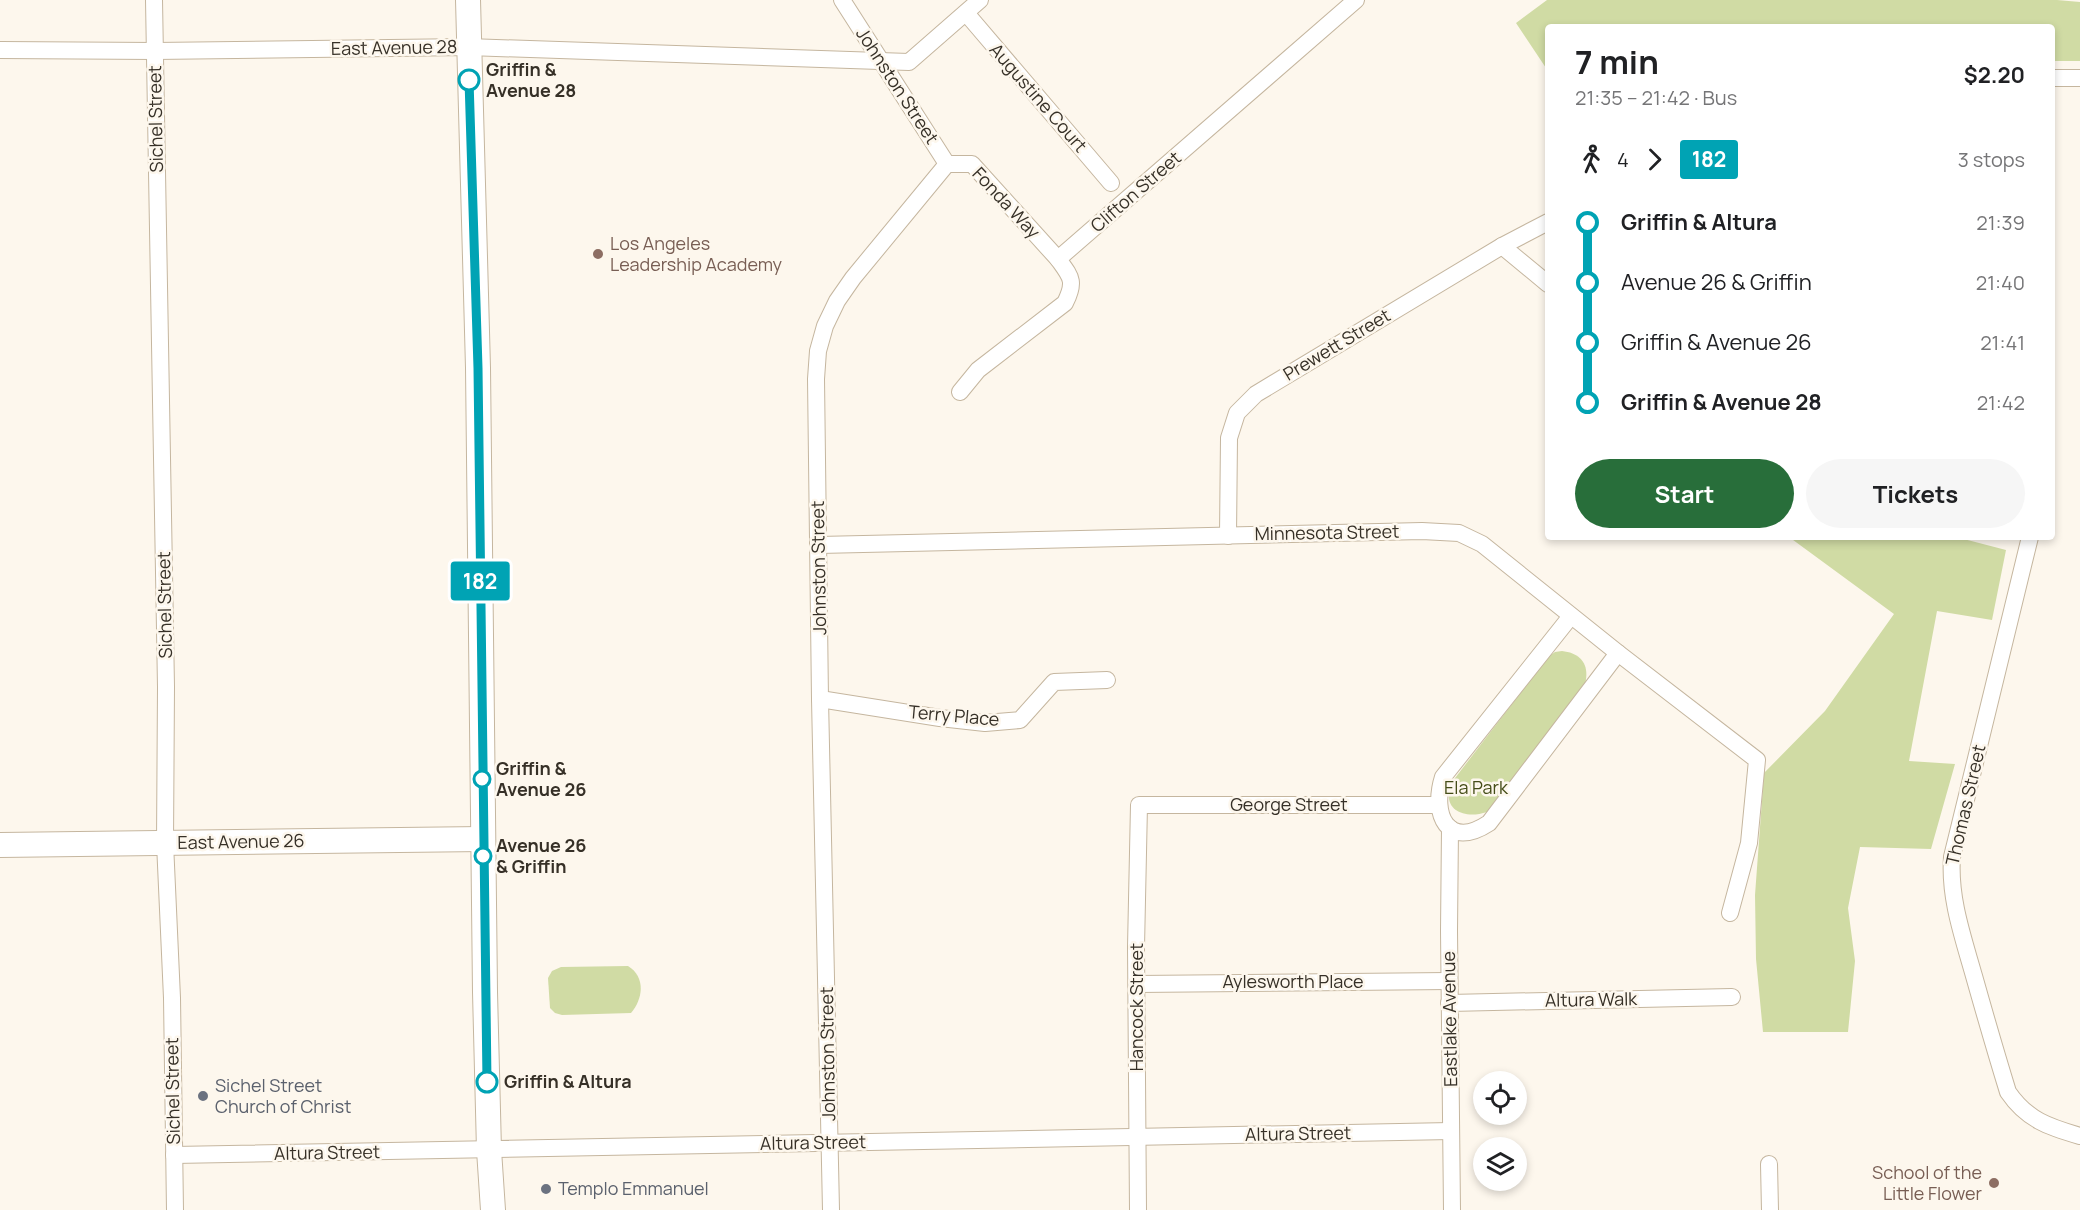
<!DOCTYPE html>
<meta charset="utf-8">
<style>
body{margin:0;font-family:Manrope,sans-serif;background:#f6f6f6;color:#202124;height:100vh;display:flex;flex-direction:column;font-size:22px;white-space:nowrap}
*{box-sizing:border-box;margin:0}
p{font-size:20px;color:#757577}
.icon{flex:none;width:33px;height:33px;fill:none;stroke:currentColor;stroke-width:2;stroke-linecap:round;stroke-linejoin:round}
.map{position:relative;flex:1;overflow:hidden}
.details{position:absolute;left:1545px;top:24px;width:510px;height:516px;display:flex;flex-direction:column;background:#fff;border-radius:6px;box-shadow:0 3px 9px #0003}
.details>*{flex:none}
.badge{padding:0 12px;border-radius:4px;font-size:21px;line-height:39px}
.controls{position:absolute;left:1473px;top:1071px;display:grid;gap:12px}
.controls a{display:grid;place-items:center;width:54px;height:54px;border-radius:50%;background:#fff;box-shadow:0 3px 9px #0003;font-size:30px}
.map>.badge{position:absolute;translate:-50% -50%;box-shadow:0 0 0 3px #fff}
.legs{display:flex;align-items:center;gap:9px;height:66px;padding:0 30px;font-size:20px}
.legs p{margin-inline-start:auto}
.summary{display:flex;align-items:center;justify-content:space-between;height:102px;padding:0 30px}
h1{font-size:33px;font-weight:700;line-height:45px}
.button{display:flex;gap:12px;margin-top:auto;padding:12px 30px}
.button a{flex:1;height:69px;border-radius:36px;background:#286e3a;color:#fff;font-size:24px;font-weight:700;line-height:69px;text-align:center}
.button a+a{background:#f6f6f6;color:#202124}
ul{padding:0 30px;list-style:none}
li{display:flex;align-items:center;gap:21px;height:60px;font-size:22px}
li i{display:grid;place-items:center;width:9px;height:100%;margin:0 8px;background:currentColor}
li i::after{content:'';width:15px;height:15px;margin:-8px;border:4px solid;border-radius:50%;background:#fff}
li p{margin-inline-start:auto}
li:first-child i{background:linear-gradient(#0000 50%,currentColor 0)}
li:last-child i{background:linear-gradient(currentColor 50%,#0000 0)}
.map>svg:first-child{display:block}
.green{fill:#d0dba4}
.lines{fill:none;stroke-linecap:round;stroke-linejoin:round}
.street-casing{stroke:#c5b69f;stroke-width:18}
.secondary-casing{stroke:#c5b69f;stroke-width:26}
.street{stroke:#fff;stroke-width:16}
.secondary{stroke:#fff;stroke-width:24}
.line-1-casing{stroke:#fff;stroke-width:14}
.line-1{stroke:#00a3b4;stroke-width:9}
.stop-1-dot{fill:#fff;stroke:#00a3b4;stroke-width:3}
.education-dot{fill:#8d6e63;stroke:#fdf7ed;stroke-width:2}
.worship-dot{fill:#6b7280;stroke:#fdf7ed;stroke-width:2}
.labels{text-anchor:middle;stroke-width:5;stroke-linejoin:round;paint-order:stroke}
.street-label{font-size:18px;fill:#363027;stroke:#fdf7ed}
.stop-label{font-size:18px;font-weight:bold;fill:#363027;stroke:#fdf7ed;text-anchor:start}
.education-label{font-size:18px;fill:#785e54;stroke:#fdf7ed;text-anchor:start}
.park-label{font-size:18px;fill:#454d18;stroke:#fdf7ed}
.worship-label{font-size:18px;fill:#5b616d;stroke:#fdf7ed;text-anchor:start}
</style>
<div class="map">
<svg width="2080" height="1210" viewBox="0 0 2080 1210">
<rect width="100%" height="100%" fill="#fdf7ed"/>
<g class="green">
<path d="M 1547,0 L 2057,0 L 2080,2 L 2080,61 L 2052,61 L 2052,27 L 1548,27 L 1548,71 L 1516,23 Z"/>
<path d="M 1789,537 L 1956,537 L 2006,550 L 1992,620 L 1937,611 L 1909,761 L 1955,764 L 1931,849 L 1860,847 L 1848,908 L 1855,961 L 1848,1032 L 1763,1032 L 1756,959 L 1755,895 L 1764,773 L 1825,711 L 1894,614 Z"/>
<path d="M 1562,651 C 1581,653 1590,665 1585,684 L 1487,812 C 1463,820 1440,809 1452,782 L 1548,657 L 1555,652 Z"/>
<path d="M 628,966 C 646,977 643,999 631,1013 L 562,1015 L 555,1013 L 550,1008 L 548,978 L 552,971 L 561,967 Z"/>
</g>
<g class="lines">
<g class="street-casing">
<g id="street">
<path d="M 154,0 L 166,687 L 165,843 L 172,998 L 175,1210"/>
<path d="M 966,13 L 1111,183"/>
<path d="M 0,50 L 155,51 L 468,47 L 909,62 L 980,0"/>
<path d="M 2052,78 L 2080,78"/>
<path d="M 947,164 L 972,164 L 1058,259 C 1071,277 1076,281 1065,303 L 978,370 L 960,392"/>
<path d="M 1502,246 L 1548,284"/>
<path d="M 1058,259 L 1356,0"/>
<path d="M 1228,536 L 1229,438 L 1237,413 L 1256,394 L 1502,246 L 1548,222"/>
<path d="M 2030,537 L 1952,857 C 1949,898 1963,937 1974,976 C 1985,1015 1996,1053 2008,1092 C 2027,1120 2049,1127 2080,1136"/>
<path d="M 819,545 L 1422,531 L 1459,533 L 1482,544 L 1618,653 L 1757,760 L 1749,843 L 1730,913"/>
<path d="M 1571,616 L 1443,777 C 1431,815 1448,850 1489,823 L 1618,653"/>
<path d="M 820,699 L 940,718 L 985,723 L 1020,720 L 1054,682 L 1107,680"/>
<path d="M 1450,828 L 1449,931 L 1452,1210"/>
<path d="M 1137,984 L 1449,981"/>
<path d="M 1449,1003 L 1732,997"/>
<path d="M 174,1155 L 1451,1131"/>
<path d="M 1769,1164 L 1770,1210"/>
<path d="M 831,1210 L 820,699 L 816,379 L 818,351 L 825,326 L 837,301 L 853,278 L 947,164 L 842,0"/>
<path d="M 1138,1210 L 1136,947 L 1139,805 L 1438,805"/>
</g>
</g>
<g class="secondary-casing">
<g id="secondary">
<path d="M 468,0 L 478,368 L 485,992 L 489,1150 L 493,1210"/>
<path d="M 0,845 L 483,839"/>
</g>
</g>
<use href="#street" class="street"/>
<use href="#secondary" class="secondary"/>
</g>
<g class="lines">
<g class="line-1-casing">
<path id="line-1" d="M 469,80 L 478,368 L 487,1082"/>
</g>
<use href="#line-1" class="line-1"/>
</g>
<g class="stop-1-dot">
<circle cx="469" cy="80" r="10"/>
<circle cx="482" cy="779" r="8"/>
<circle cx="483" cy="856" r="8"/>
<circle cx="487" cy="1082" r="10"/>
</g>
<g class="education-dot">
<circle cx="598" cy="254" r="6"/>
<circle cx="1994" cy="1183" r="6"/>
</g>
<g class="worship-dot">
<circle cx="203" cy="1096" r="6"/>
<circle cx="546" cy="1189" r="6"/>
</g>
<g class="labels">
<g class="street-label">
<text transform="translate(394 48) rotate(-1)" y="6">East Avenue 28</text>
<text transform="translate(897 86) rotate(57)" y="6">Johnston Street</text>
<text transform="translate(1038 98) rotate(49)" y="6">Augustine Court</text>
<text transform="translate(156 119) rotate(-91)" y="6">Sichel Street</text>
<text transform="translate(1136 192) rotate(-41)" y="6">Clifton Street</text>
<text transform="translate(1006 203) rotate(47)" y="6">Fonda Way</text>
<text transform="translate(1337 345) rotate(-31)" y="6">Prewett Street</text>
<text transform="translate(1327 533) rotate(-1)" y="6">Minnesota Street</text>
<text transform="translate(819 568) rotate(-91)" y="6">Johnston Street</text>
<text transform="translate(165 605) rotate(-91)" y="6">Sichel Street</text>
<text transform="translate(954 716) rotate(5)" y="6">Terry Place</text>
<text x="1289" y="811">George Street</text>
<text transform="translate(1966 805) rotate(-77)" y="6">Thomas Street</text>
<text transform="translate(241 842) rotate(-1)" y="6">East Avenue 26</text>
<text x="1293" y="988">Aylesworth Place</text>
<text transform="translate(1591 1000) rotate(-1)" y="6">Altura Walk</text>
<text transform="translate(1137 1007) rotate(-90)" y="6">Hancock Street</text>
<text transform="translate(1450 1019) rotate(-91)" y="6">Eastlake Avenue</text>
<text transform="translate(828 1054) rotate(-91)" y="6">Johnston Street</text>
<text transform="translate(173 1091) rotate(-91)" y="6">Sichel Street</text>
<text transform="translate(1298 1134) rotate(-1)" y="6">Altura Street</text>
<text transform="translate(813 1143) rotate(-1)" y="6">Altura Street</text>
<text transform="translate(327 1153) rotate(-1)" y="6">Altura Street</text>
</g>
<g class="stop-label">
<text x="486" y="76">Griffin &amp;<tspan x="486" dy="21">Avenue 28</tspan></text>
<text x="496" y="775">Griffin &amp;<tspan x="496" dy="21">Avenue 26</tspan></text>
<text x="496" y="852">Avenue 26<tspan x="496" dy="21">&amp; Griffin</tspan></text>
<text x="504" y="1088">Griffin &amp; Altura</text>
</g>
<g class="education-label">
<text x="610" y="250">Los Angeles<tspan x="610" dy="21">Leadership Academy</tspan></text>
<text x="1982" y="1179" text-anchor="end">School of the<tspan x="1982" dy="21">Little Flower</tspan></text>
</g>
<g class="park-label">
<text x="1476" y="794">Ela Park</text>
</g>
<g class="worship-label">
<text x="215" y="1092">Sichel Street<tspan x="215" dy="21">Church of Christ</tspan></text>
<text x="558" y="1195">Templo Emmanuel</text>
</g>
</g>
</svg>
<div class="controls">
<a><svg class="icon" aria-label="locate" viewBox="0 0 24 24"><circle cx="12" cy="12" r="6"/><path d="M12 2v4M12 18v4M2 12h4M18 12h4"/></svg></a>
<a><svg class="icon" aria-label="layers" viewBox="0 0 24 24"><path d="M12 4l9 5-9 5-9-5zM3 14l9 5 9-5"/></svg></a>
</div>
<b class="badge" style="left:480px;top:581px;background:#00a3b4;color:#fff">182</b>
<section class="details">
<div class="summary"><div><h1>7 min</h1><p>21:35 – 21:42 · Bus</p></div><b>$2.20</b></div>
<div class="legs"><svg class="icon" aria-label="walk" viewBox="0 0 24 24"><circle cx="13" cy="4" r="2"/><path d="M13 8l-2 6 4 7M11 14l-3 7M7 12l3-4h3l4 4"/></svg>4<svg class="icon" aria-label="forward" viewBox="0 0 24 24"><path d="M9 5l7 7-7 7"/></svg><b class="badge" style="background:#00a3b4;color:#fff">182</b><p>3 stops</p></div>
<ul>
<li><i style="color:#00a3b4"></i><b>Griffin &amp; Altura</b><p>21:39</p></li>
<li><i style="color:#00a3b4"></i><span>Avenue 26 &amp; Griffin</span><p>21:40</p></li>
<li><i style="color:#00a3b4"></i><span>Griffin &amp; Avenue 26</span><p>21:41</p></li>
<li><i style="color:#00a3b4"></i><b>Griffin &amp; Avenue 28</b><p>21:42</p></li>
</ul>
<div class="button"><a>Start</a><a>Tickets</a></div>
</section>
</div>
